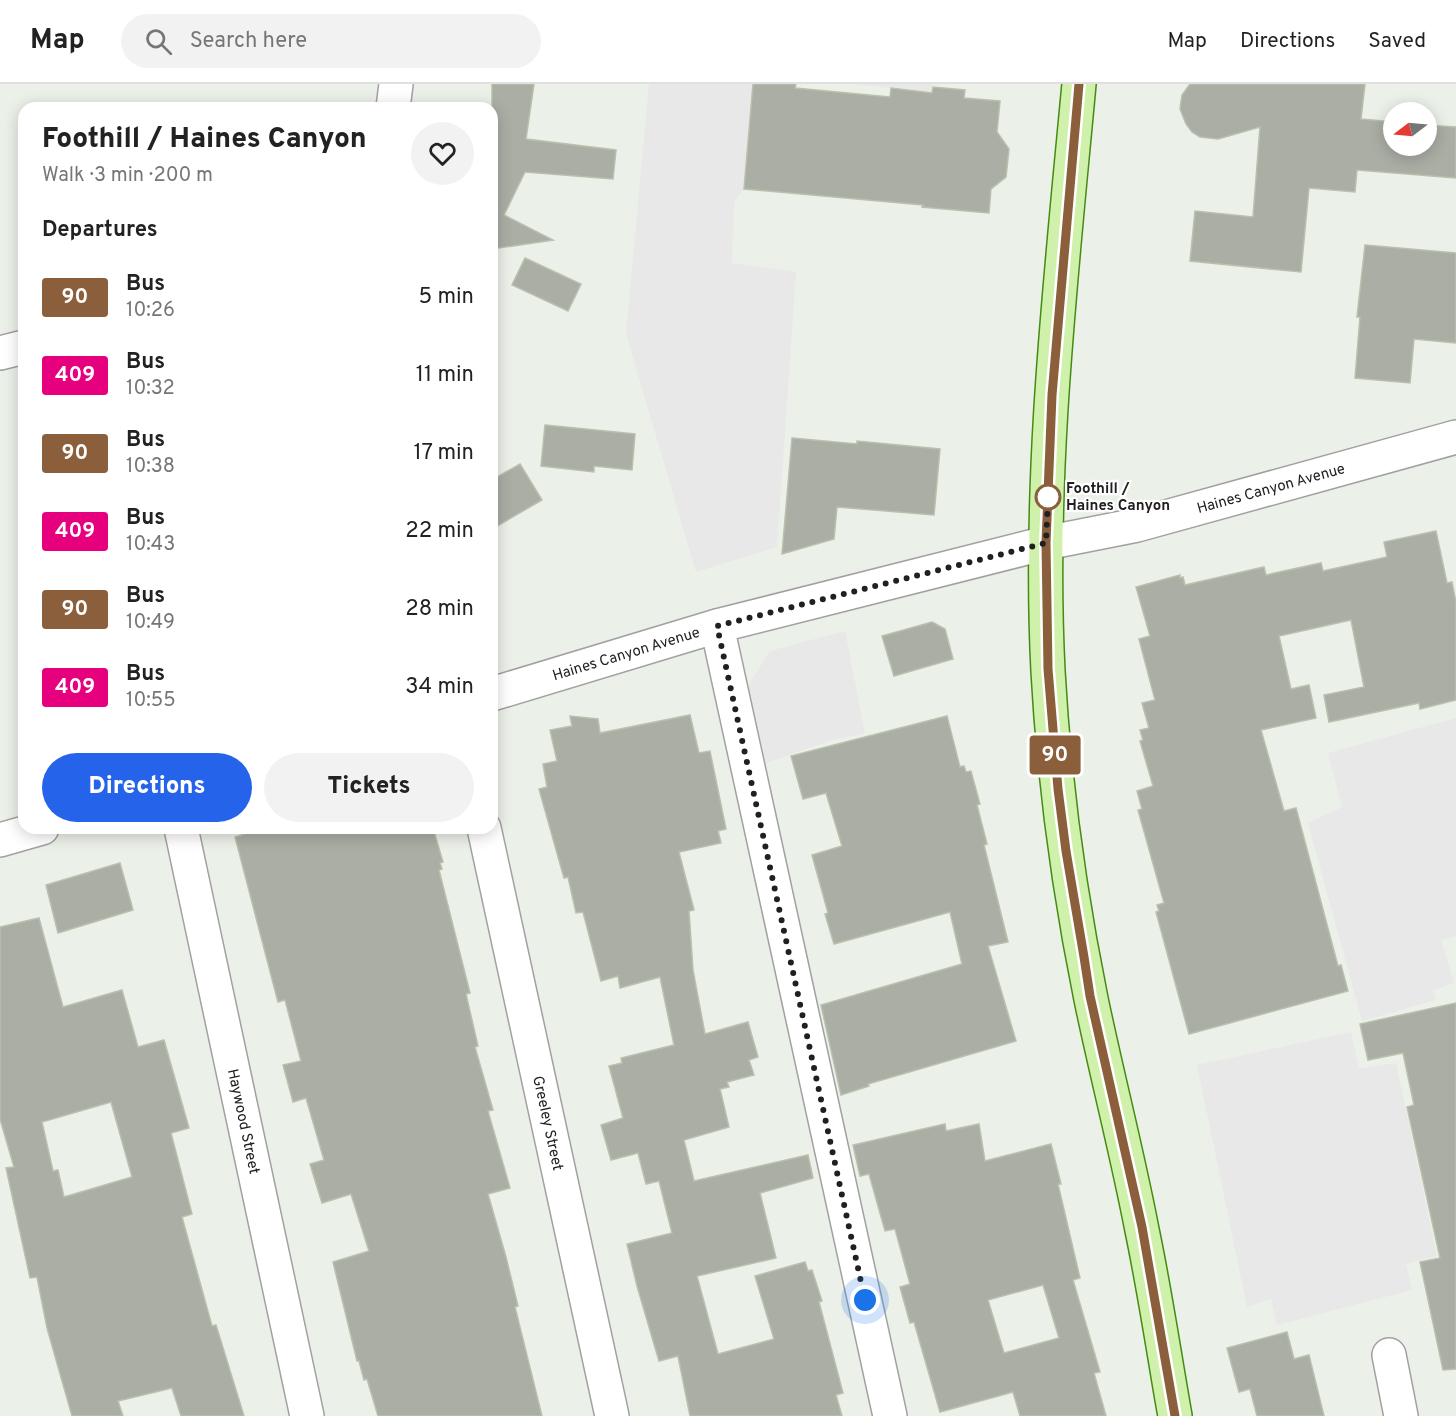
<!DOCTYPE html>
<meta charset="utf-8">
<style>
body{margin:0;font-family:Overpass,sans-serif;background:#f2f2f2;color:#222;height:100vh;display:flex;flex-direction:column;font-size:22px;white-space:nowrap}
*{box-sizing:border-box;margin:0}
p{font-size:20px;color:#767676}
.icon{flex:none;width:33px;height:33px;fill:none;stroke:currentColor;stroke-width:2;stroke-linecap:round;stroke-linejoin:round}
.map{position:relative;flex:1;overflow:hidden}
.drawer{position:absolute;left:18px;top:18px;width:480px;height:732px;display:flex;flex-direction:column;background:#fff;border-radius:18px;box-shadow:0 3px 15px #0003}
.drawer>*{flex:none}
.badge{padding:0 12px;border-radius:4px;font-size:21px;line-height:39px}
.needle{width:39px;rotate:254deg}
.tools{position:absolute;left:1383px;top:18px;display:grid;gap:12px}
.tools a{display:grid;place-items:center;width:54px;height:54px;border-radius:50%;background:#fff;box-shadow:0 3px 15px #0003;font-size:30px}
.you{position:absolute;width:30px;height:30px;margin:-15px;border:4px solid #fff;border-radius:50%;background:#1a73e8;box-shadow:0 0 0 9px #1a73e833}
.map>.badge{position:absolute;translate:-50% -50%;box-shadow:0 0 0 3px #fff}
h2{padding:0 24px;font-size:22px;line-height:54px}
.round{display:grid;place-items:center;flex:none;width:63px;height:63px;border-radius:32px;background:#f2f2f2}
.head{display:flex;align-items:center;justify-content:space-between;height:102px;padding:0 24px}
h1{font-size:28px;font-weight:800;line-height:45px}
.action{display:flex;gap:12px;margin-top:auto;padding:12px 24px}
.action a{flex:1;height:69px;border-radius:36px;background:#2563eb;color:#fff;font-size:24px;font-weight:800;line-height:69px;text-align:center}
.action a+a{background:#f2f2f2;color:#222}
ul{padding:0;list-style:none}
li{display:flex;align-items:center;gap:18px;height:78px;padding:0 24px}
li div{flex:1}
li b{display:block;font-size:22px}
li em{font-style:normal}
li .badge{min-width:66px;font-weight:700;text-align:center}
header{display:flex;align-items:center;gap:36px;box-sizing:border-box;height:84px;padding:0 30px;background:#fff;border-bottom:2px solid #e0e0e0}
header strong{font-size:28px}
nav{display:flex;gap:33px;margin-inline-start:auto;font-size:21px}
.search{width:420px;height:54px;background:#f2f2f2;display:flex;align-items:center;gap:15px;box-sizing:border-box;padding:0 21px;border-radius:33px;color:#767676;font-size:22px}
.map>svg:first-child{display:block}
.parking{fill:#e8e8e8}
.building{fill:#aaaea4;stroke:#b9c0ac;stroke-width:1.5;fill-rule:evenodd}
.lines{fill:none;stroke-linecap:round;stroke-linejoin:round}
.minor-casing{stroke:#a1a1a1;stroke-width:36}
.major-casing{stroke:#458a12;stroke-width:36}
.minor{stroke:#fff;stroke-width:33}
.major{stroke:#d0f1ab;stroke-width:33}
.line-casing{stroke:#fff;stroke-width:14}
.line{stroke:#8b5e3c;stroke-width:9}
.walk{stroke:#202020;stroke-width:6;stroke-dasharray:0 10.8}
.stop-dot{fill:#fff;stroke:#8b5e3c;stroke-width:3}
.labels{text-anchor:middle;stroke-width:4.5;stroke-linejoin:round;paint-order:stroke}
.stop-label{font-size:15px;font-weight:bold;fill:#202020;stroke:#fff;text-anchor:start}
.street-label{font-size:15px;fill:#202020;stroke:#fff}
</style>
<header>
<strong>Map</strong>
<div class="search"><svg class="icon" aria-label="search" viewBox="0 0 24 24"><circle cx="10" cy="10" r="6"/><path d="M15 15l6 6"/></svg>Search here</div>
<nav><a>Map</a><a>Directions</a><a>Saved</a></nav>
</header>
<div class="map">
<svg width="1456" height="1332" viewBox="0 0 1456 1332">
<rect width="100%" height="100%" fill="#ebf0e8"/>
<g class="parking">
<path d="M 649,0 L 754,0 L 744,105 L 734,118 L 732,179 L 796,188 L 777,463 L 696,488 L 626,250 Z"/>
<path d="M 856,0 L 933,0 L 931,13 L 907,6 Z"/>
<path d="M 845,547 L 865,649 L 833,656 L 766,679 L 748,602 L 770,567 Z"/>
<path d="M 1456,634 L 1456,852 L 1441,856 L 1454,899 L 1433,906 L 1436,916 L 1362,937 L 1308,739 L 1342,723 L 1328,669 Z"/>
<path d="M 1351,948 L 1359,985 L 1396,979 L 1437,1172 L 1406,1180 L 1412,1206 L 1277,1241 L 1271,1215 L 1247,1223 L 1197,981 Z"/>
</g>
<g class="building">
<path d="M 492,0 L 534,0 L 526,55 L 616,66 L 613,95 L 525,88 L 504,131 L 553,156 L 492,165 Z"/>
<path d="M 753,0 L 796,0 L 795,4 L 890,13 L 891,4 L 932,9 L 933,3 L 965,6 L 964,14 L 1000,17 L 997,48 L 1009,65 L 1006,93 L 991,105 L 989,129 L 922,123 L 923,121 L 744,105 Z"/>
<path d="M 1190,0 L 1365,0 L 1361,35 L 1394,38 L 1394,62 L 1426,62 L 1426,41 L 1456,43 L 1456,94 L 1357,86 L 1355,108 L 1309,104 L 1301,188 L 1190,177 L 1195,127 L 1253,133 L 1260,43 L 1218,55 L 1200,53 L 1192,48 L 1186,40 L 1180,25 L 1182,11 Z"/>
<path d="M 1365,161 L 1456,169 L 1456,259 L 1414,255 L 1410,299 L 1355,294 L 1360,233 L 1357,233 Z"/>
<path d="M 525,174 L 581,200 L 568,227 L 512,201 Z"/>
<path d="M 545,341 L 635,350 L 632,386 L 594,382 L 594,388 L 541,382 Z"/>
<path d="M 792,354 L 857,360 L 857,357 L 940,365 L 934,431 L 837,423 L 834,455 L 782,470 Z"/>
<path d="M 520,380 L 542,416 L 492,445 L 492,396 Z"/>
<path d="M 1436,447 L 1447,499 L 1452,498 L 1456,518 L 1456,616 L 1420,625 L 1419,619 L 1329,638 L 1324,611 L 1364,603 L 1351,536 L 1279,552 L 1291,605 L 1309,601 L 1316,634 L 1261,646 L 1284,727 L 1296,724 L 1338,882 L 1341,881 L 1348,907 L 1189,950 L 1156,828 L 1159,827 L 1157,821 L 1164,819 L 1138,726 L 1142,725 L 1137,707 L 1153,702 L 1140,657 L 1143,656 L 1140,646 L 1149,644 L 1142,619 L 1155,616 L 1139,555 L 1150,552 L 1136,503 L 1180,491 L 1180,494 L 1183,493 L 1185,501 L 1264,483 L 1266,491 L 1321,479 L 1323,487 L 1387,473 L 1384,458 Z"/>
<path d="M 932,538 L 945,545 L 953,575 L 894,592 L 882,552 Z"/>
<path d="M 690,631 L 699,669 L 710,667 L 726,745 L 718,747 L 721,759 L 679,768 L 694,826 L 689,827 L 693,886 L 705,950 L 748,938 L 758,973 L 749,976 L 754,991 L 727,998 L 729,1003 L 720,1005 L 729,1043 L 684,1056 L 694,1097 L 808,1071 L 813,1094 L 760,1109 L 776,1174 L 697,1192 L 718,1270 L 774,1255 L 755,1192 L 805,1178 L 808,1187 L 812,1186 L 822,1217 L 819,1218 L 843,1309 L 836,1311 L 842,1332 L 690,1332 L 678,1272 L 659,1277 L 637,1202 L 627,1160 L 672,1149 L 659,1097 L 646,1100 L 638,1069 L 611,1076 L 601,1041 L 623,1034 L 609,982 L 622,979 L 621,974 L 674,961 L 660,893 L 620,904 L 618,892 L 601,897 L 583,828 L 576,829 L 568,793 L 564,794 L 539,705 L 547,703 L 543,680 L 557,677 L 550,646 L 572,642 L 570,632 L 598,635 L 600,649 Z"/>
<path d="M 947,632 L 960,683 L 964,682 L 966,688 L 971,687 L 980,720 L 977,721 L 987,760 L 984,761 L 1008,858 L 988,862 L 1016,957 L 868,1000 L 869,1002 L 841,1011 L 821,921 L 962,880 L 950,828 L 834,860 L 825,830 L 828,829 L 812,771 L 842,762 L 826,709 L 803,715 L 791,672 Z"/>
<path d="M 265,744 L 365,744 L 367,749 L 383,744 L 433,744 L 443,778 L 440,779 L 442,785 L 439,786 L 470,909 L 466,910 L 478,962 L 475,963 L 493,1026 L 488,1027 L 510,1104 L 488,1110 L 506,1173 L 518,1222 L 515,1223 L 542,1332 L 378,1332 L 367,1295 L 364,1296 L 359,1277 L 357,1277 L 333,1178 L 369,1167 L 351,1110 L 322,1119 L 310,1080 L 324,1076 L 306,1014 L 293,1018 L 283,981 L 301,977 L 285,916 L 278,918 L 235,753 Z"/>
<path d="M 120,779 L 133,826 L 58,849 L 46,801 Z"/>
<path d="M 39,834 L 63,923 L 122,906 L 138,963 L 164,956 L 189,1044 L 171,1049 L 192,1130 L 182,1133 L 212,1242 L 216,1241 L 244,1332 L 181,1332 L 172,1304 L 118,1317 L 123,1332 L 72,1332 L 47,1244 L 37,1193 L 30,1194 L 6,1084 L 14,1083 L 0,1035 L 0,843 ZM 111,1018 L 132,1093 L 64,1113 L 58,1086 L 53,1087 L 42,1038 Z"/>
<path d="M 1456,919 L 1456,1285 L 1443,1286 L 1420,1178 L 1440,1174 L 1407,1023 L 1414,1021 L 1403,969 L 1368,976 L 1360,940 Z"/>
<path d="M 945,1040 L 946,1047 L 979,1040 L 985,1077 L 1051,1060 L 1061,1100 L 1058,1100 L 1080,1194 L 1073,1196 L 1100,1288 L 1094,1289 L 1106,1332 L 1020,1332 L 1013,1308 L 940,1328 L 914,1238 L 910,1239 L 900,1203 L 910,1200 L 895,1145 L 885,1147 L 869,1090 L 860,1092 L 853,1061 ZM 1043,1201 L 1059,1254 L 1004,1269 L 988,1216 Z"/>
<path d="M 1287,1248 L 1294,1275 L 1309,1271 L 1324,1332 L 1257,1332 L 1250,1305 L 1239,1308 L 1227,1264 Z"/>
</g>
<g class="lines">
<g class="minor-casing">
<g id="minor">
<path d="M 393,24 L 396,0"/>
<path d="M 0,269 L 24,263"/>
<path d="M 717,542 L 890,1332"/>
<path id="s1" d="M 492,610 L 717,542 L 1046,459 L 1137,441 L 1456,353"/>
<path id="s2" d="M 181,744 L 307,1332"/>
<path id="s3" d="M 484,744 L 612,1332"/>
<path d="M 0,756 L 42,744"/>
<path d="M 1389,1271 L 1401,1332"/>
</g>
</g>
<g class="major-casing">
<path id="major" d="M 1079,0 C 1061,194 1038,392 1048,587 C 1054,696 1069,807 1091,915 C 1107,992 1127,1068 1142,1146 C 1155,1208 1164,1270 1175,1332"/>
</g>
<use href="#minor" class="minor"/>
<use href="#major" class="major"/>
</g>
<g class="lines">
<g class="line-casing">
<path id="line" d="M 1079,0 L 1052,311 L 1046,459 L 1048,585 L 1058,705 L 1066,767 L 1084,873 L 1090,912 L 1142,1143 L 1175,1332"/>
</g>
<use href="#line" class="line"/>
<path class="walk" d="M 865,1216 L 717,542 L 1046,459 L 1048,413"/>
</g>
<circle class="stop-dot" cx="1048" cy="413" r="12"/>
<g class="labels">
<g class="stop-label">
<text x="1066" y="409">Foothill /<tspan x="1066" dy="17">Haines Canyon</tspan></text>
</g>
<g class="street-label">
<text dy="5" stroke="none"><textPath href="#s1" startOffset="806">Haines Canyon Avenue</textPath></text>
<text dy="5" stroke="none"><textPath href="#s1" startOffset="140">Haines Canyon Avenue</textPath></text>
<text dy="5" stroke="none"><textPath href="#s2" startOffset="300">Haywood Street</textPath></text>
<text dy="5" stroke="none"><textPath href="#s3" startOffset="302">Greeley Street</textPath></text>
</g>
</g>
</svg>
<div class="tools">
<a><svg class="needle" viewBox="-14 -14 28 28"><path d="M0-13l5 13h-10z" fill="#e53935"/><path d="M0 13l5-13h-10z" fill="#767676"/></svg></a>
</div>
<div class="you" style="left:865px;top:1216px"></div>
<b class="badge" style="left:1055px;top:671px;background:#8b5e3c;color:#fff">90</b>
<section class="drawer">
<div class="head"><div><h1>Foothill / Haines Canyon</h1><p>Walk · 3 min · 200 m</p></div><a class="round"><svg class="icon" aria-label="heart" viewBox="0 0 24 24"><path d="M12 20l-8-8c-3-5 5-10 8-4 3-6 11-1 8 4z"/></svg></a></div>
<h2>Departures</h2>
<ul>
<li><span class="badge" style="background:#8b5e3c;color:#fff">90</span><div><b>Bus</b><p>10:26</p></div><em>5 min</em></li>
<li><span class="badge" style="background:#e6007e;color:#fff">409</span><div><b>Bus</b><p>10:32</p></div><em>11 min</em></li>
<li><span class="badge" style="background:#8b5e3c;color:#fff">90</span><div><b>Bus</b><p>10:38</p></div><em>17 min</em></li>
<li><span class="badge" style="background:#e6007e;color:#fff">409</span><div><b>Bus</b><p>10:43</p></div><em>22 min</em></li>
<li><span class="badge" style="background:#8b5e3c;color:#fff">90</span><div><b>Bus</b><p>10:49</p></div><em>28 min</em></li>
<li><span class="badge" style="background:#e6007e;color:#fff">409</span><div><b>Bus</b><p>10:55</p></div><em>34 min</em></li>
</ul>
<div class="action"><a>Directions</a><a>Tickets</a></div>
</section>
</div>
